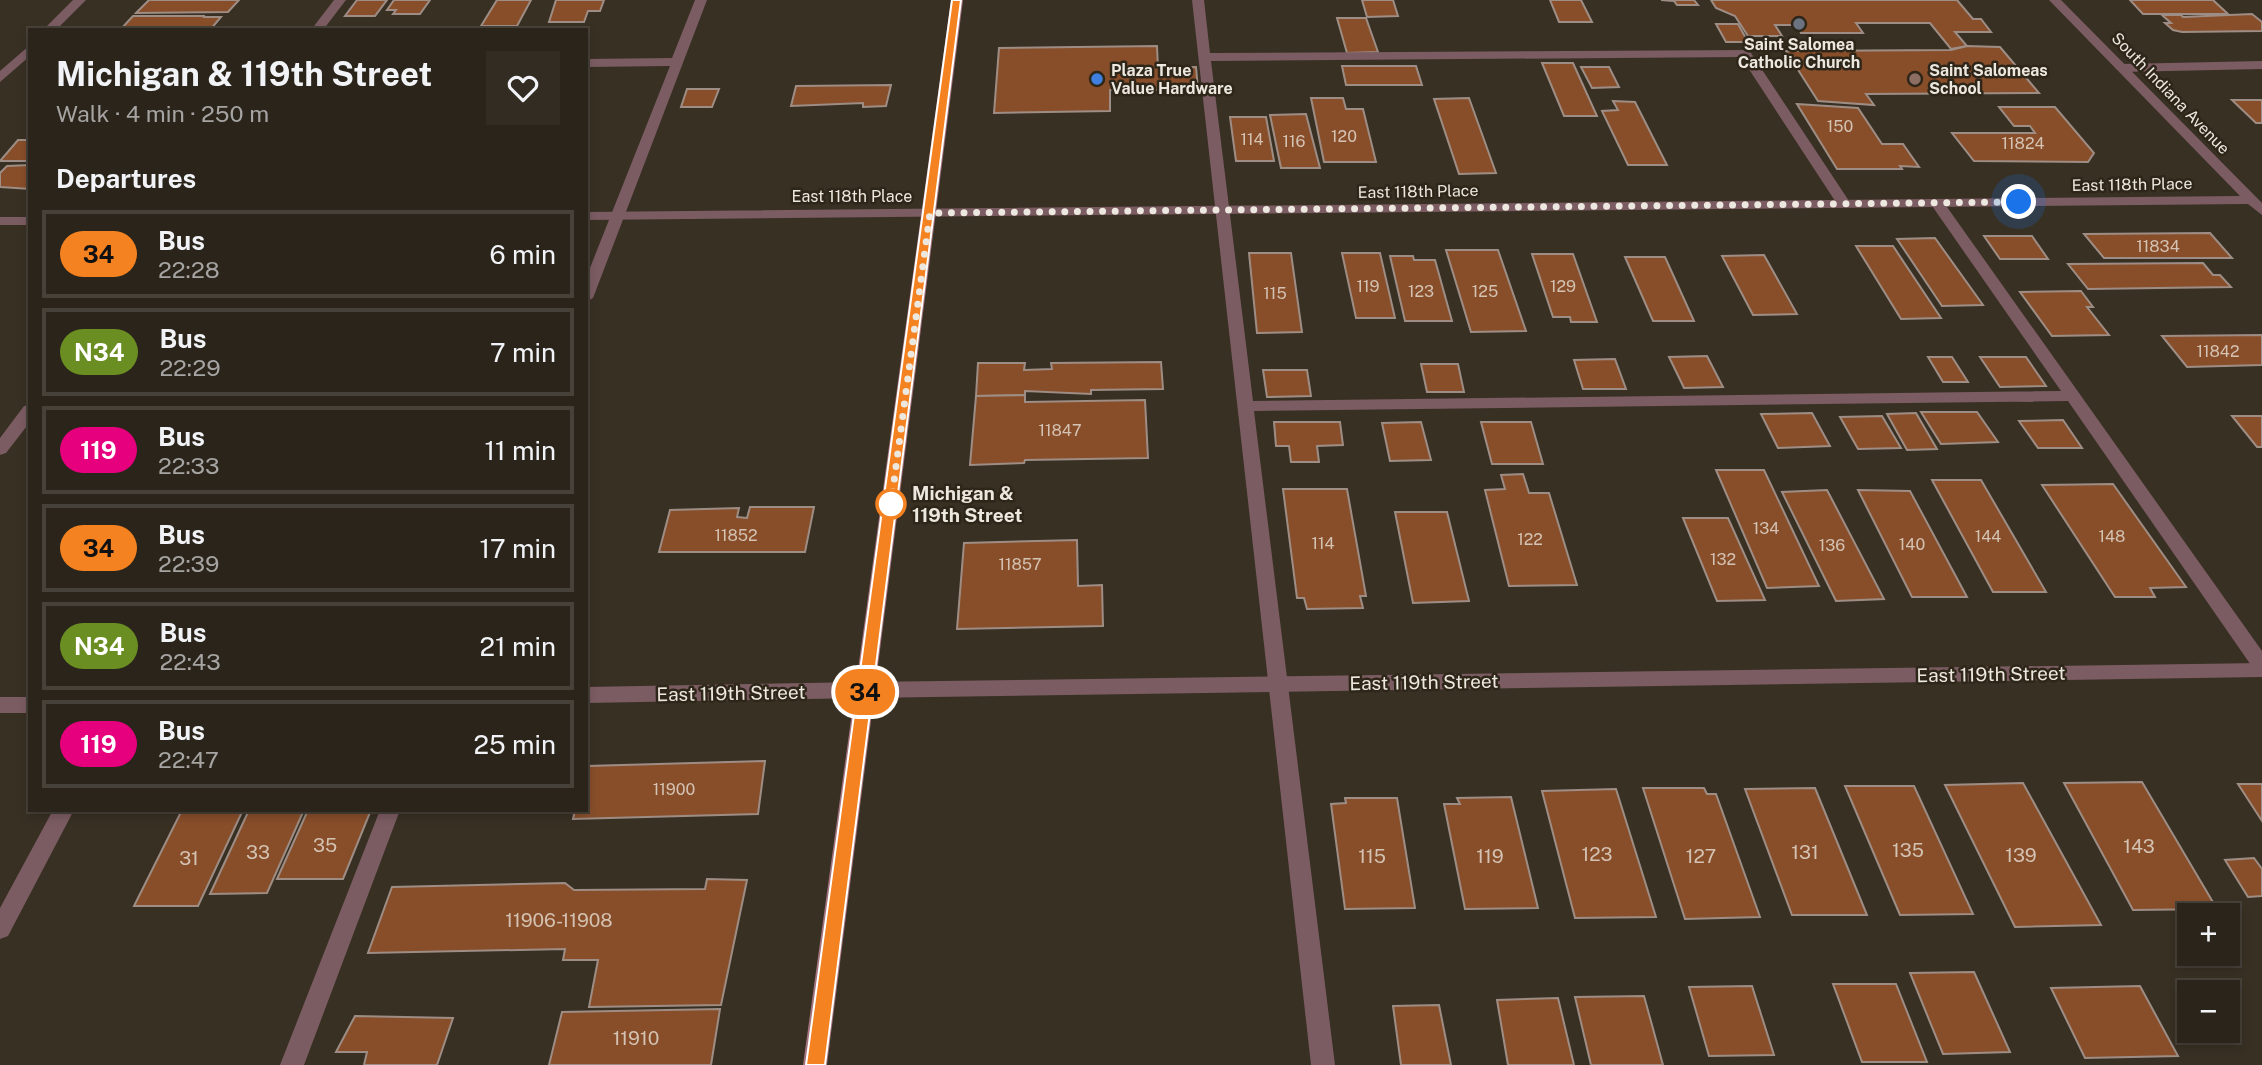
<!DOCTYPE html>
<meta charset="utf-8">
<style>
body{margin:0;font-family:"Public Sans",sans-serif;background:#322c23;color:#f1f3f6;height:100vh;display:flex;flex-direction:column;font-size:26px;white-space:nowrap}
*{box-sizing:border-box;margin:0}
p{font-size:23px;color:#a5a4a2}
.icon{flex:none;width:38px;height:38px;fill:none;stroke:currentColor;stroke-width:2;stroke-linecap:round;stroke-linejoin:round}
.map{position:relative;flex:1;overflow:hidden}
.panel{position:absolute;left:28px;top:28px;width:560px;height:784px;display:flex;flex-direction:column;background:#2a241a;border-radius:0px;box-shadow:0 4px 10px #0003,0 0 0 2px #464139}
.panel>*{flex:none}
.badge{padding:0 14px;border-radius:23px;font-size:24px;line-height:46px}
.fabs{position:absolute;left:2177px;top:903px;display:grid;gap:14px}
.fabs a{display:grid;place-items:center;width:63px;height:63px;border-radius:0px;background:#2a241a;box-shadow:0 4px 10px #0003,0 0 0 2px #464139;font-size:35px}
.you{position:absolute;width:35px;height:35px;margin:-18px;border:5px solid #fff;border-radius:50%;background:#1a73e8;box-shadow:0 0 0 10px #1a73e833}
.map>.badge{position:absolute;translate:-50% -50%;box-shadow:0 0 0 4px #fff}
h2{padding:0 28px;font-size:26px;line-height:63px}
.round{display:grid;place-items:center;flex:none;width:74px;height:74px;border-radius:0px;background:#322c23}
.headline{display:flex;align-items:center;justify-content:space-between;height:119px;padding:0 28px}
h1{font-size:33px;font-weight:700;line-height:52px}
ul{padding:0;list-style:none}
li{display:flex;align-items:center;gap:21px;height:88px;margin:0 14px 10px;padding:0 14px;border:4px solid #464139;border-radius:0px}
li div{flex:1}
li b{display:block;font-size:26px}
li em{font-style:normal}
li .badge{min-width:77px;font-weight:700;text-align:center}
.map>svg:first-child{display:block}
.building{fill:#884e2a;stroke:#9e8d84;stroke-width:2}
.lines{fill:none;stroke-linecap:round;stroke-linejoin:round}
.service{fill:#7b5c62;fill-rule:evenodd}
.minor{fill:#7b5c62;fill-rule:evenodd}
.tertiary{fill:#7b5c62;fill-rule:evenodd}
.secondary{fill:#a4737e;fill-rule:evenodd}
.line{fill:#f58220;stroke:#fff;stroke-width:2}
.walk{stroke:#ede8df;stroke-width:7;stroke-dasharray:0 12.6}
.worship-dot{fill:#6b7280;stroke:#2e2619;stroke-width:2.5}
.shop-dot{fill:#3f7fe0;stroke:#2e2619;stroke-width:2.5}
.education-dot{fill:#8d6e63;stroke:#2e2619;stroke-width:2.5}
.stop-dot{fill:#fff;stroke:#f58220;stroke-width:3.5}
.labels{text-anchor:middle;stroke-width:5;stroke-linejoin:round;paint-order:stroke}
.far-poi-label{font-size:16px;font-weight:bold;fill:#ede8df;stroke:#2e2619;text-anchor:start}
.far-street-label{font-size:16px;fill:#ede8df;stroke:#2e2619}
.number-label{font-size:16px;fill:#d4c2b2}
.stop-label{font-size:19px;font-weight:bold;fill:#ede8df;stroke:#2e2619;text-anchor:start}
.street-label{font-size:19px;fill:#ede8df;stroke:#2e2619}
.near-number-label{font-size:19px;fill:#d4c2b2}
</style>
<div class="map">
<svg width="2262" height="1065" viewBox="0 0 2262 1065">
<rect width="100%" height="100%" fill="#383023"/>
<g class="building">
<path d="M 149,0 L 239,0 L 228,12 L 136,13 Z"/>
<path d="M 357,0 L 387,0 L 375,16 L 345,16 Z"/>
<path d="M 394,0 L 430,0 L 420,14 L 393,14 L 396,10 L 387,10 Z"/>
<path d="M 497,0 L 531,0 L 517,26 L 481,26 Z"/>
<path d="M 556,0 L 604,0 L 600,11 L 588,11 L 584,22 L 549,22 Z"/>
<path d="M 1362,0 L 1393,0 L 1398,16 L 1367,17 Z"/>
<path d="M 1550,0 L 1581,0 L 1592,22 L 1559,22 Z"/>
<path d="M 1661,0 L 1694,0 L 1698,5 L 1677,5 L 1674,1 Z"/>
<path d="M 1711,0 L 1957,0 L 1973,19 L 1981,19 L 1991,32 L 1955,32 L 1967,46 L 1951,49 L 1930,23 L 1856,23 L 1863,33 L 1801,33 L 1797,25 L 1775,25 L 1782,36 L 1748,36 L 1735,16 L 1716,8 Z"/>
<path d="M 2130,0 L 2213,0 L 2228,14 L 2143,14 Z"/>
<path d="M 2252,14 L 2262,22 L 2262,31 L 2182,32 L 2173,30 L 2165,23 L 2171,23 L 2162,15 L 2181,15 L 2183,17 Z"/>
<path d="M 133,16 L 205,16 L 203,17 L 221,17 L 210,30 L 120,30 Z"/>
<path d="M 1337,18 L 1366,18 L 1378,52 L 1347,53 Z"/>
<path d="M 1716,24 L 1738,24 L 1748,42 L 1726,42 Z"/>
<path d="M 1157,46 L 1158,68 L 1196,67 L 1198,90 L 1110,90 L 1110,111 L 994,113 L 999,48 Z"/>
<path d="M 1967,46 L 2000,47 L 2039,93 L 1866,94 L 1874,105 L 1818,101 L 1786,51 L 1951,50 Z"/>
<path d="M 1542,63 L 1573,63 L 1597,116 L 1564,116 Z"/>
<path d="M 1342,66 L 1416,66 L 1422,85 L 1346,85 Z"/>
<path d="M 1581,67 L 1609,67 L 1619,87 L 1592,88 Z"/>
<path d="M 891,85 L 886,106 L 863,107 L 863,103 L 791,106 L 796,86 Z"/>
<path d="M 687,89 L 719,89 L 712,107 L 681,107 Z"/>
<path d="M 1311,98 L 1343,98 L 1346,109 L 1363,109 L 1376,162 L 1324,162 Z"/>
<path d="M 1469,98 L 1496,173 L 1459,174 L 1434,99 Z"/>
<path d="M 2232,100 L 2262,100 L 2262,123 L 2256,123 Z"/>
<path d="M 1613,101 L 1635,102 L 1667,165 L 1628,165 L 1602,111 L 1618,110 Z"/>
<path d="M 1797,104 L 1858,108 L 1882,144 L 1903,144 L 1919,167 L 1900,166 L 1902,169 L 1837,169 Z"/>
<path d="M 1999,107 L 2055,107 L 2094,153 L 2088,162 L 1974,161 L 1952,133 L 2035,133 L 2030,126 L 2014,126 Z"/>
<path d="M 1306,114 L 1320,168 L 1281,168 L 1270,115 Z"/>
<path d="M 1230,117 L 1266,117 L 1274,161 L 1236,161 Z"/>
<path d="M 18,140 L 30,140 L 30,161 L 0,161 Z"/>
<path d="M 30,165 L 30,189 L 0,187 L 0,173 L 7,166 Z"/>
<path d="M 2210,233 L 2232,258 L 2104,258 L 2084,234 Z"/>
<path d="M 1984,236 L 2032,236 L 2048,259 L 2000,259 Z"/>
<path d="M 1935,238 L 1983,305 L 1942,306 L 1897,239 Z"/>
<path d="M 1856,246 L 1893,246 L 1941,318 L 1901,319 Z"/>
<path d="M 1446,250 L 1498,250 L 1526,331 L 1471,332 Z"/>
<path d="M 1249,253 L 1291,253 L 1302,332 L 1257,333 Z"/>
<path d="M 1342,253 L 1380,253 L 1395,318 L 1356,318 Z"/>
<path d="M 1532,254 L 1573,254 L 1597,322 L 1571,322 L 1570,317 L 1553,317 Z"/>
<path d="M 1764,255 L 1797,314 L 1753,315 L 1722,256 Z"/>
<path d="M 1390,256 L 1413,256 L 1414,260 L 1435,260 L 1452,321 L 1405,321 Z"/>
<path d="M 1625,257 L 1665,257 L 1694,321 L 1653,321 Z"/>
<path d="M 2203,263 L 2213,275 L 2220,275 L 2231,287 L 2088,289 L 2068,264 Z"/>
<path d="M 2081,291 L 2093,307 L 2087,307 L 2109,335 L 2052,336 L 2020,292 Z"/>
<path d="M 2262,335 L 2262,365 L 2187,367 L 2162,336 Z"/>
<path d="M 1707,356 L 1723,387 L 1684,388 L 1669,357 Z"/>
<path d="M 1928,357 L 1952,357 L 1968,382 L 1943,382 Z"/>
<path d="M 1980,357 L 2026,357 L 2046,386 L 2000,387 Z"/>
<path d="M 1615,359 L 1626,389 L 1583,389 L 1574,360 Z"/>
<path d="M 1161,362 L 1163,389 L 1091,390 L 1091,394 L 1025,391 L 1025,395 L 976,396 L 978,363 L 1025,363 L 1024,370 L 1052,369 L 1051,363 Z"/>
<path d="M 1421,364 L 1458,364 L 1464,392 L 1427,392 Z"/>
<path d="M 1263,370 L 1307,370 L 1311,396 L 1267,397 Z"/>
<path d="M 1025,395 L 1025,402 L 1145,400 L 1148,458 L 1025,460 L 1024,463 L 970,465 L 976,396 Z"/>
<path d="M 1921,412 L 1977,412 L 1998,442 L 1941,444 Z"/>
<path d="M 1812,413 L 1830,446 L 1778,448 L 1761,414 Z"/>
<path d="M 1916,413 L 1937,449 L 1907,450 L 1887,414 Z"/>
<path d="M 1882,416 L 1901,448 L 1858,449 L 1840,417 Z"/>
<path d="M 2232,416 L 2262,416 L 2262,447 L 2257,447 Z"/>
<path d="M 2063,420 L 2082,448 L 2038,448 L 2019,421 Z"/>
<path d="M 1274,422 L 1340,422 L 1343,445 L 1317,446 L 1319,462 L 1291,462 L 1289,446 L 1276,446 Z"/>
<path d="M 1421,422 L 1431,460 L 1390,461 L 1382,423 Z"/>
<path d="M 1481,422 L 1531,422 L 1543,464 L 1492,464 Z"/>
<path d="M 1716,470 L 1764,470 L 1819,586 L 1767,588 Z"/>
<path d="M 1523,474 L 1529,493 L 1549,493 L 1577,585 L 1509,586 L 1485,490 L 1505,489 L 1501,475 Z"/>
<path d="M 1932,480 L 1981,480 L 2046,592 L 1993,592 Z"/>
<path d="M 2113,484 L 2186,587 L 2150,588 L 2155,597 L 2115,597 L 2042,485 Z"/>
<path d="M 1283,489 L 1347,489 L 1366,596 L 1360,596 L 1363,608 L 1307,609 L 1304,598 L 1297,598 Z"/>
<path d="M 1827,490 L 1884,599 L 1836,601 L 1782,492 Z"/>
<path d="M 1858,490 L 1910,491 L 1967,597 L 1912,597 Z"/>
<path d="M 750,507 L 814,507 L 805,552 L 659,552 L 670,510 L 739,508 L 737,517 L 747,518 Z"/>
<path d="M 1395,512 L 1447,512 L 1469,601 L 1413,603 Z"/>
<path d="M 1683,518 L 1728,518 L 1765,600 L 1717,601 Z"/>
<path d="M 1077,540 L 1078,586 L 1102,585 L 1103,626 L 957,629 L 964,543 Z"/>
<path d="M 765,761 L 758,814 L 573,819 L 575,810 L 586,810 L 587,766 Z"/>
<path d="M 2142,782 L 2217,909 L 2133,910 L 2064,783 Z"/>
<path d="M 2023,783 L 2101,925 L 2015,927 L 1945,785 Z"/>
<path d="M 2238,784 L 2262,784 L 2262,821 Z"/>
<path d="M 1845,786 L 1914,786 L 1973,914 L 1900,915 Z"/>
<path d="M 1643,788 L 1704,788 L 1707,794 L 1716,794 L 1760,917 L 1685,919 Z"/>
<path d="M 1815,788 L 1867,915 L 1792,915 L 1745,789 Z"/>
<path d="M 1616,789 L 1656,917 L 1575,918 L 1542,791 Z"/>
<path d="M 1511,797 L 1538,908 L 1465,909 L 1444,804 L 1460,804 L 1457,798 Z"/>
<path d="M 1345,798 L 1397,798 L 1415,908 L 1345,909 L 1331,804 L 1346,803 Z"/>
<path d="M 182,810 L 243,810 L 198,906 L 134,906 Z"/>
<path d="M 249,810 L 304,810 L 267,893 L 210,894 Z"/>
<path d="M 308,810 L 371,810 L 343,879 L 277,879 Z"/>
<path d="M 2254,858 L 2262,869 L 2262,896 L 2248,897 L 2225,860 Z"/>
<path d="M 707,879 L 747,880 L 721,1005 L 589,1007 L 598,960 L 563,960 L 565,949 L 368,953 L 392,887 L 565,883 L 574,890 L 705,889 Z"/>
<path d="M 1974,972 L 2010,1052 L 1943,1054 L 1910,973 Z"/>
<path d="M 1833,984 L 1896,984 L 1927,1062 L 1862,1062 Z"/>
<path d="M 1752,986 L 1774,1055 L 1709,1056 L 1689,987 Z"/>
<path d="M 2140,986 L 2178,1056 L 2085,1058 L 2051,988 Z"/>
<path d="M 1644,996 L 1663,1065 L 1591,1065 L 1575,997 Z"/>
<path d="M 1558,998 L 1574,1065 L 1508,1065 L 1497,1000 Z"/>
<path d="M 1439,1005 L 1451,1065 L 1401,1065 L 1393,1006 Z"/>
<path d="M 720,1009 L 711,1065 L 549,1065 L 562,1012 Z"/>
<path d="M 355,1016 L 453,1018 L 437,1065 L 364,1065 L 367,1052 L 336,1052 Z"/>
</g>
<g class="lines">
<g class="service">
<path d="M 334,0 L 346,0 L 323,30 L 311,30 Z"/>
<path d="M 695,0 L 707,0 L 593,298 L 586,302 L 586,278 L 670,66 L 586,67 L 586,59 L 672,58 Z"/>
<path d="M 1192,0 L 1204,0 L 1210,53 L 1749,50 L 1851,204 L 1849,207 L 1839,207 L 1741,57 L 1211,61 L 1253,401 L 2061,391 L 1930,203 L 1937,199 L 1942,200 L 2262,651 L 2262,673 L 2255,671 L 2068,401 L 1254,411 L 1335,1065 L 1311,1065 Z"/>
<path d="M 2262,61 L 2262,69 L 2121,72 L 2115,68 L 2121,64 Z"/>
<path d="M 30,405 L 30,422 L 6,453 L 0,455 L 0,438 L 24,406 Z"/>
<path d="M 53,810 L 74,810 L 8,936 L 0,939 L 0,908 Z"/>
<path d="M 380,810 L 400,810 L 304,1065 L 280,1065 Z"/>
</g>
<g class="minor">
<path d="M 2049,0 L 2061,0 L 2262,203 L 2262,215 L 2248,204 L 586,220 L 586,212 L 2240,196 Z"/>
<rect x="0" y="217" width="30" height="8"/>
<path d="M 2262,663 L 2262,677 L 865,698 L 858,695 L 855,690 L 858,685 L 865,682 Z"/>
</g>
<g class="tertiary">
<path d="M 73,0 L 86,0 L 56,30 L 43,30 Z"/>
<path d="M 30,45 L 30,56 L 0,82 L 0,71 Z"/>
<path d="M 865,682 L 872,685 L 875,690 L 872,695 L 865,698 L 586,703 L 586,687 Z"/>
<rect x="0" y="697" width="30" height="16"/>
</g>
<path class="secondary" d="M 951,0 L 963,0 L 827,1065 L 803,1065 Z"/>
</g>
<path class="line" d="M 952,0 L 961,0 L 825,1065 L 806,1065 Z"/>
<g class="lines">
<path class="walk" d="M 891,504 L 930,213 L 2019,202"/>
</g>
<circle class="worship-dot" cx="1799" cy="24" r="7"/>
<circle class="shop-dot" cx="1097" cy="79" r="7"/>
<circle class="education-dot" cx="1915" cy="79" r="7"/>
<circle class="stop-dot" cx="891" cy="504" r="14"/>
<g class="labels">
<g class="far-poi-label">
<text x="1799" y="50" text-anchor="middle">Saint Salomea<tspan x="1799" dy="18">Catholic Church</tspan></text>
<text x="1111" y="76">Plaza True<tspan x="1111" dy="18">Value Hardware</tspan></text>
<text x="1929" y="76">Saint Salomeas<tspan x="1929" dy="18">School</tspan></text>
</g>
<g class="far-street-label">
<text transform="translate(2171 93) rotate(46)" y="6">South Indiana Avenue</text>
<text transform="translate(2132 184) rotate(-1)" y="6">East 118th Place</text>
<text transform="translate(1418 191) rotate(-1)" y="6">East 118th Place</text>
<text x="852" y="202">East 118th Place</text>
</g>
<g class="number-label">
<text x="1840" y="132">150</text>
<text x="1344" y="142">120</text>
<text x="1252" y="145">114</text>
<text x="1294" y="147">116</text>
<text x="2023" y="149">11824</text>
<text x="2158" y="252">11834</text>
<text x="1368" y="292">119</text>
<text x="1563" y="292">129</text>
<text x="1421" y="297">123</text>
<text x="1485" y="297">125</text>
<text x="1275" y="299">115</text>
<text x="2218" y="357">11842</text>
<text x="1060" y="436">11847</text>
<text x="1766" y="534">134</text>
<text x="736" y="541">11852</text>
<text x="1988" y="542">144</text>
<text x="2112" y="542">148</text>
<text x="1530" y="545">122</text>
<text x="1323" y="549">114</text>
<text x="1912" y="550">140</text>
<text x="1832" y="551">136</text>
<text x="1723" y="565">132</text>
<text x="1020" y="570">11857</text>
<text x="674" y="795">11900</text>
</g>
<g class="stop-label">
<text x="912" y="500">Michigan &amp;<tspan x="912" dy="22">119th Street</tspan></text>
</g>
<g class="street-label">
<text transform="translate(1991 674) rotate(-1)" y="7">East 119th Street</text>
<text transform="translate(1424 682) rotate(-1)" y="7">East 119th Street</text>
<text transform="translate(731 693) rotate(-1)" y="7">East 119th Street</text>
</g>
<g class="near-number-label">
<text x="325" y="852">35</text>
<text x="2139" y="853">143</text>
<text x="1908" y="857">135</text>
<text x="258" y="859">33</text>
<text x="1805" y="859">131</text>
<text x="1597" y="861">123</text>
<text x="2021" y="862">139</text>
<text x="1372" y="863">115</text>
<text x="1490" y="863">119</text>
<text x="1701" y="863">127</text>
<text x="189" y="865">31</text>
<text x="559" y="927">11906-11908</text>
<text x="636" y="1045">11910</text>
</g>
</g>
</svg>
<div class="fabs">
<a>+</a>
<a>−</a>
</div>
<div class="you" style="left:2019px;top:202px"></div>
<b class="badge" style="left:865px;top:692px;background:#f58220;color:#111">34</b>
<section class="panel">
<div class="headline"><div><h1>Michigan &amp; 119th Street</h1><p>Walk · 4 min · 250 m</p></div><a class="round"><svg class="icon" aria-label="heart" viewBox="0 0 24 24"><path d="M12 20l-8-8c-3-5 5-10 8-4 3-6 11-1 8 4z"/></svg></a></div>
<h2>Departures</h2>
<ul>
<li><span class="badge" style="background:#f58220;color:#111">34</span><div><b>Bus</b><p>22:28</p></div><em>6 min</em></li>
<li><span class="badge" style="background:#6b8e23;color:#fff">N34</span><div><b>Bus</b><p>22:29</p></div><em>7 min</em></li>
<li><span class="badge" style="background:#e6007e;color:#fff">119</span><div><b>Bus</b><p>22:33</p></div><em>11 min</em></li>
<li><span class="badge" style="background:#f58220;color:#111">34</span><div><b>Bus</b><p>22:39</p></div><em>17 min</em></li>
<li><span class="badge" style="background:#6b8e23;color:#fff">N34</span><div><b>Bus</b><p>22:43</p></div><em>21 min</em></li>
<li><span class="badge" style="background:#e6007e;color:#fff">119</span><div><b>Bus</b><p>22:47</p></div><em>25 min</em></li>
</ul>
</section>
</div>
